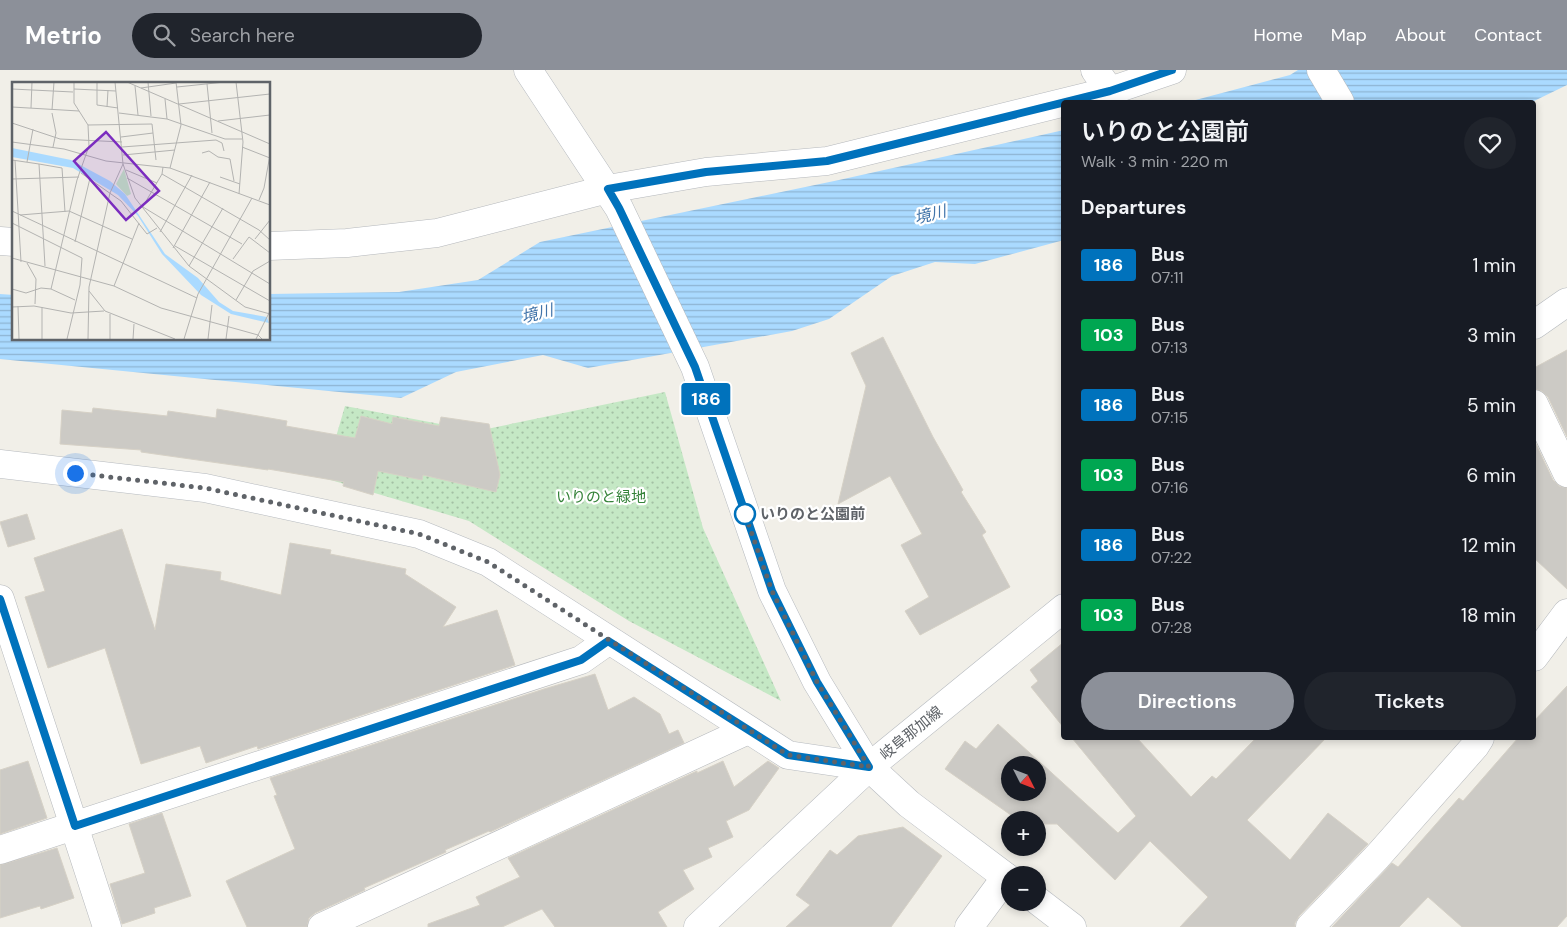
<!DOCTYPE html>
<meta charset="utf-8">
<style>
body{margin:0;font-family:"DM Sans","Noto Sans JP",sans-serif;background:#20242c;color:#f1f3f6;height:100vh;display:flex;flex-direction:column;font-size:19px;white-space:nowrap}
*{box-sizing:border-box;margin:0}
p{font-size:16px;color:#9ea1a6}
.icon{flex:none;width:28px;height:28px;fill:none;stroke:currentColor;stroke-width:2;stroke-linecap:round;stroke-linejoin:round}
.map{position:relative;flex:1;overflow:hidden}
.drawer{position:absolute;left:1061px;top:30px;width:475px;height:640px;display:flex;flex-direction:column;background:#171b24;border-radius:5px;box-shadow:0 2px 8px #0003}
.drawer>*{flex:none}
.badge{padding:0 10px;border-radius:4px;font-size:18px;line-height:32px}
.needle{width:32px;rotate:132deg}
.tools{position:absolute;left:1001px;top:686px;display:grid;gap:10px}
.tools a{display:grid;place-items:center;width:45px;height:45px;border-radius:50%;background:#171b24;box-shadow:0 2px 8px #0003;font-size:25px}
.you{position:absolute;width:25px;height:25px;margin:-12px;border:4px solid #fff;border-radius:50%;background:#1a73e8;box-shadow:0 0 0 8px #1a73e833}
.map>.badge{position:absolute;translate:-50% -50%;box-shadow:0 0 0 2px #fff}
h2{padding:0 20px;font-size:19px;line-height:45px}
.round{display:grid;place-items:center;flex:none;width:52px;height:52px;border-radius:26px;background:#20242c}
.headline{display:flex;align-items:center;justify-content:space-between;height:85px;padding:0 20px}
h1{font-size:24px;font-weight:600;line-height:38px}
.cta{display:flex;gap:10px;margin-top:auto;padding:10px 20px}
.cta a{flex:1;height:58px;border-radius:30px;background:#8c9099;color:#fff;font-size:20px;font-weight:600;line-height:58px;text-align:center}
.cta a+a{background:#20242c;color:#f1f3f6}
ul{padding:0;list-style:none}
li{display:flex;align-items:center;gap:15px;height:70px;padding:0 20px}
li div{flex:1}
li b{display:block;font-size:19px}
li em{font-style:normal}
li .badge{min-width:55px;font-weight:700;text-align:center}
header{display:flex;align-items:center;gap:30px;box-sizing:border-box;height:70px;padding:0 25px;background:#8c9099;color:#fff}
header strong{font-size:24px}
nav{display:flex;gap:28px;margin-inline-start:auto;font-size:18px}
.search{width:350px;height:45px;background:#20242c;display:flex;align-items:center;gap:12px;box-sizing:border-box;padding:0 18px;border-radius:28px;color:#9ea1a6;font-size:19px}
.map>svg:first-child{display:block}
.green{fill:url(#green-dots)}
.water{fill:url(#water-rules)}
.building{fill:#cccac5;stroke:#d6d1c6;fill-rule:evenodd}
.lines{fill:none;stroke-linecap:round;stroke-linejoin:round}
.street-casing{stroke:#b5b8bc;stroke-width:29}
.secondary-casing{stroke:#b6babf;stroke-width:29}
.street{stroke:#fff;stroke-width:28}
.secondary{stroke:#fff;stroke-width:28}
.line-casing{stroke:#fff;stroke-width:11}
.line{stroke:#0072bc;stroke-width:8}
.walk{stroke:#5f6368;stroke-width:5;stroke-dasharray:0 9}
.stop-dot{fill:#fff;stroke:#0072bc;stroke-width:2.5}
.labels{text-anchor:middle;stroke-width:4.5;stroke-linejoin:round;paint-order:stroke}
.park-label{font-size:15px;fill:#348238;stroke:#fff}
.stop-label{font-size:15px;font-weight:bold;fill:#5f6368;stroke:#fff;text-anchor:start}
.street-label{font-size:15px;fill:#5f6368;stroke:#fff}
.water-label{font-size:16px;font-style:italic;fill:#4174aa;stroke:#fff}
.inset-road{fill:none;stroke:#b3b3b1;stroke-width:1}
.view{fill:#7b2cbf;fill-opacity:0.15;stroke:#7b2cbf;stroke-width:2.5}
.inset-edge{fill:none;stroke:#5f6368;stroke-width:2.5}
</style>
<header>
<strong>Metrio</strong>
<div class="search"><svg class="icon" aria-label="search" viewBox="0 0 24 24"><circle cx="10" cy="10" r="6"/><path d="M15 15l6 6"/></svg>Search here</div>
<nav><a>Home</a><a>Map</a><a>About</a><a>Contact</a></nav>
</header>
<div class="map">
<svg width="1567" height="857" viewBox="0 0 1567 857">
<defs>
<pattern id="green-dots" width="8" height="8" patternUnits="userSpaceOnUse" patternTransform="scale(1.25)"><rect width="8" height="8" fill="#c5e8c5"/><path d="M2 2h.1M6 6h.1" fill="none" stroke="#a3c0a4" stroke-width="1.8" stroke-linecap="round"/></pattern>
<pattern id="water-rules" width="6" height="5" patternUnits="userSpaceOnUse" patternTransform="scale(1.25)"><rect width="6" height="5" fill="#aadaff"/><path d="M0 2.5h6" fill="none" stroke="#8eb4d2"/></pattern>
</defs>
<rect width="100%" height="100%" fill="#f1efe8"/>
<path class="green" d="M 665,322 L 703,458 L 781,631 L 629,551 L 469,451 L 324,408 L 345,336 L 477,361 Z"/>
<g class="water">
<path d="M 1298,0 L 1567,0 L 1567,15 L 1532,32 L 1188,32 L 1290,5 Z"/>
<path d="M 1064,60 L 1064,170 L 975,194 L 935,192 L 892,206 L 829,249 L 792,261 L 588,298 L 543,285 L 456,302 L 401,328 L 0,289 L 0,224 L 14,225 L 14,269 L 269,269 L 269,224 L 399,222 L 478,210 L 540,172 L 839,110 Z"/>
</g>
<g class="building">
<path d="M 883,267 L 933,367 L 963,420 L 961,422 L 986,462 L 982,465 L 1010,517 L 920,565 L 905,541 L 929,527 L 901,475 L 922,464 L 890,406 L 838,434 L 866,316 L 851,283 Z"/>
<path d="M 1567,280 L 1567,367 L 1548,327 L 1542,321 L 1534,319 L 1534,298 Z"/>
<path d="M 93,338 L 167,346 L 168,341 L 216,348 L 217,339 L 287,351 L 286,356 L 355,368 L 361,346 L 392,354 L 393,347 L 439,356 L 441,347 L 489,354 L 500,405 L 496,422 L 423,405 L 422,410 L 378,401 L 373,425 L 343,416 L 344,412 L 268,399 L 268,400 L 141,382 L 141,380 L 60,374 L 62,340 L 92,343 Z"/>
<path d="M 1534,370 L 1553,410 L 1559,416 L 1567,418 L 1567,519 L 1534,488 Z"/>
<path d="M 27,444 L 35,469 L 8,477 L 0,452 Z"/>
<path d="M 122,459 L 155,560 L 166,494 L 221,502 L 220,510 L 281,525 L 290,473 L 331,480 L 330,484 L 406,499 L 405,504 L 456,537 L 443,557 L 497,540 L 515,595 L 258,679 L 257,676 L 206,693 L 200,676 L 141,694 L 105,578 L 48,598 L 25,527 L 45,521 L 34,488 Z"/>
<path d="M 1064,572 L 1064,658 L 1031,617 L 1038,611 L 1030,600 Z"/>
<path d="M 595,604 L 608,640 L 634,627 L 660,644 L 669,664 L 678,660 L 684,673 L 490,762 L 489,761 L 445,780 L 446,782 L 364,818 L 365,820 L 315,843 L 309,848 L 307,857 L 247,857 L 226,811 L 295,779 L 274,726 L 277,725 L 270,708 L 544,619 Z"/>
<path d="M 1567,616 L 1567,846 L 1557,857 L 1462,857 L 1428,827 L 1399,857 L 1332,857 L 1392,793 L 1398,797 L 1459,728 L 1463,731 L 1518,668 L 1534,668 L 1534,651 Z"/>
<path d="M 998,654 L 1118,763 L 1136,746 L 1072,668 L 1137,668 L 1191,727 L 1212,706 L 1216,709 L 1256,668 L 1326,668 L 1247,750 L 1290,790 L 1328,743 L 1368,774 L 1299,846 L 1295,853 L 1295,857 L 1180,857 L 1208,827 L 1150,771 L 1115,810 L 1057,754 L 1038,754 L 1038,750 L 1018,750 L 945,699 L 965,671 L 976,679 ZM 1010,695 L 1038,695 L 1038,722 L 1010,722 Z"/>
<path d="M 28,691 L 47,748 L 0,764 L 0,700 Z"/>
<path d="M 723,691 L 734,717 L 768,691 L 779,698 L 749,740 L 726,751 L 733,767 L 708,778 L 712,787 L 683,800 L 694,819 L 658,842 L 667,857 L 555,857 L 542,839 L 502,857 L 428,857 L 428,854 L 480,835 L 476,827 L 520,807 L 508,788 L 697,701 L 697,703 Z"/>
<path d="M 162,743 L 191,826 L 154,838 L 155,843 L 122,854 L 110,814 L 145,803 L 129,754 Z"/>
<path d="M 903,757 L 942,786 L 891,857 L 786,857 L 810,835 L 796,825 L 830,780 L 837,785 L 858,766 Z"/>
<path d="M 57,778 L 74,828 L 41,839 L 40,836 L 0,848 L 0,795 Z"/>
</g>
<g class="lines">
<g class="street-casing">
<g id="street">
<path d="M 1095,0 L 1110,21"/>
<path d="M 1321,0 L 1340,32"/>
<path d="M 0,171 L 14,172"/>
<path d="M 269,176 L 347,173 L 437,163 L 608,119 L 706,102 L 827,91 L 1110,21 L 1172,0"/>
<path d="M 1534,334 L 1567,403"/>
<path d="M 0,529 L 107,857"/>
<path d="M 1534,587 L 1567,543"/>
<path d="M 0,780 L 581,590 L 608,571"/>
<path d="M 322,857 L 748,660"/>
<path d="M 969,857 L 1006,807"/>
<path d="M 1310,857 L 1377,787 L 1475,676 L 1480,668"/>
</g>
</g>
<g class="secondary-casing">
<g id="secondary">
<path d="M 528,0 L 619,138 L 695,297 L 772,521 L 817,612 L 869,697 L 909,734 L 1010,810"/>
<path d="M 1534,255 L 1567,232"/>
<path d="M 0,394 L 205,418 L 419,464 L 488,492 L 788,685 L 869,697"/>
<path d="M 1038,831 L 1072,857"/>
<path d="M 698,857 L 869,697 L 1064,538"/>
</g>
</g>
<use href="#street" class="street"/>
<use href="#secondary" class="secondary"/>
</g>
<g class="lines">
<g class="line-casing">
<path id="line" d="M 0,529 L 75,756 L 581,590 L 608,571 L 788,685 L 869,697 L 817,612 L 772,521 L 695,297 L 619,138 L 608,119 L 706,102 L 827,91 L 1110,21 L 1172,0"/>
</g>
<use href="#line" class="line"/>
<path class="walk" d="M 75,403 L 205,418 L 419,464 L 488,492 L 788,685 L 869,697 L 817,612 L 772,521 L 745,444"/>
</g>
<circle class="stop-dot" cx="745" cy="444" r="10"/>
<g class="labels">
<g class="park-label">
<text x="601" y="432">いりのと緑地</text>
</g>
<g class="stop-label">
<text x="760" y="449">いりのと公園前</text>
</g>
<g class="street-label">
<text transform="translate(911 663) rotate(-39)" y="5">岐阜那加線</text>
</g>
<g class="water-label">
<text transform="translate(930 144) rotate(-14)" y="6">境川</text>
<text transform="translate(537 243) rotate(-14)" y="6">境川</text>
</g>
</g>
<g transform="translate(12 12)">
<rect width="258" height="258" fill="#f1efe8"/>
<path d="M 112,87 L 119,112 L 115,114 L 104,102 Z" fill="#c5e8c5"/>
<path d="M 0,66 L 59,78 L 98,99 L 113,112 L 153,172 L 186,196 L 207,220 L 221,229 L 255,235 L 257,241 L 219,232 L 189,213 L 150,172 L 126,134 L 106,113 L 61,86 L 0,75 Z" fill="#aadaff"/>
<path class="inset-road" d="M 85,0 L 85,23 L 106,26M 103,0 L 111,82 L 123,116 L 177,184 L 233,225 L 258,232M 115,0 L 258,62M 136,0 L 139,34M 224,0 L 231,60 L 227,112M 195,2 L 200,51M 123,4 L 126,33M 165,5 L 213,0M 129,6 L 164,1M 0,7 L 61,10M 62,7 L 104,9M 153,17 L 155,37M 167,22 L 258,12M 0,25 L 67,29M 95,25 L 96,8M 19,26 L 20,0M 40,28 L 42,0M 40,31 L 44,51 L 41,65M 107,31 L 155,37 L 213,57 L 230,57M 206,39 L 258,33M 0,41 L 48,57 L 110,60M 76,43 L 140,42 L 144,78M 109,55 L 141,51M 0,60 L 52,67 L 94,79 L 158,86 L 258,123M 110,65 L 204,58 L 210,61 L 212,69M 230,65 L 258,76M 190,71 L 197,69 L 206,75 L 218,77 L 222,99M 111,73 L 163,68M 0,78 L 27,82 L 33,184M 3,78 L 9,180M 15,80 L 21,47M 27,82 L 50,86 L 53,130M 158,86 L 169,43 L 164,0M 114,88 L 145,101M 69,91 L 109,119 L 135,152 L 145,146M 150,92 L 247,148 L 258,158M 208,95 L 228,102M 115,96 L 230,162M 0,97 L 67,95M 247,118 L 252,106 L 258,73M 131,125 L 258,202M 130,126 L 150,92 L 151,85M 0,129 L 185,216M 8,133 L 57,129 L 120,157M 0,141 L 70,176 L 68,203 L 55,257M 148,150 L 180,93M 243,157 L 258,138M 63,160 L 78,96M 163,164 L 258,219M 161,166 L 198,100M 0,176 L 102,204 L 149,226 L 246,253 L 250,257M 221,177 L 237,155 L 258,171M 15,181 L 24,197 L 23,222M 177,184 L 211,126M 102,204 L 127,141M 0,207 L 14,211 L 29,206 L 39,207 L 63,218M 39,207 L 65,98 L 77,64 L 76,43 L 62,21 L 62,0M 77,209 L 93,229 L 163,257M 224,218 L 241,189 L 258,179M 6,224 L 7,257M 0,225 L 22,224 L 59,231 L 92,229M 30,225 L 30,257M 98,232 L 98,257M 76,257 L 77,205 L 98,111 L 111,82M 121,257 L 122,242M 172,257 L 186,212 L 240,116M 196,257 L 200,223M 214,257 L 217,234M 244,257 L 258,229"/>
<path class="view" d="M 94,50 L 147,109 L 114,138 L 62,79 Z"/>
<rect width="258" height="258" class="inset-edge"/>
</g>
</svg>
<div class="tools">
<a><svg class="needle" viewBox="-14 -14 28 28"><path d="M0-13l5 13h-10z" fill="#e53935"/><path d="M0 13l5-13h-10z" fill="#9ea1a6"/></svg></a>
<a>+</a>
<a>−</a>
</div>
<div class="you" style="left:75px;top:403px"></div>
<b class="badge" style="left:706px;top:329px;background:#0072bc;color:#fff">186</b>
<section class="drawer">
<div class="headline"><div><h1>いりのと公園前</h1><p>Walk · 3 min · 220 m</p></div><a class="round"><svg class="icon" aria-label="heart" viewBox="0 0 24 24"><path d="M12 20l-8-8c-3-5 5-10 8-4 3-6 11-1 8 4z"/></svg></a></div>
<h2>Departures</h2>
<ul>
<li><span class="badge" style="background:#0072bc;color:#fff">186</span><div><b>Bus</b><p>07:11</p></div><em>1 min</em></li>
<li><span class="badge" style="background:#00a651;color:#fff">103</span><div><b>Bus</b><p>07:13</p></div><em>3 min</em></li>
<li><span class="badge" style="background:#0072bc;color:#fff">186</span><div><b>Bus</b><p>07:15</p></div><em>5 min</em></li>
<li><span class="badge" style="background:#00a651;color:#fff">103</span><div><b>Bus</b><p>07:16</p></div><em>6 min</em></li>
<li><span class="badge" style="background:#0072bc;color:#fff">186</span><div><b>Bus</b><p>07:22</p></div><em>12 min</em></li>
<li><span class="badge" style="background:#00a651;color:#fff">103</span><div><b>Bus</b><p>07:28</p></div><em>18 min</em></li>
</ul>
<div class="cta"><a>Directions</a><a>Tickets</a></div>
</section>
</div>
